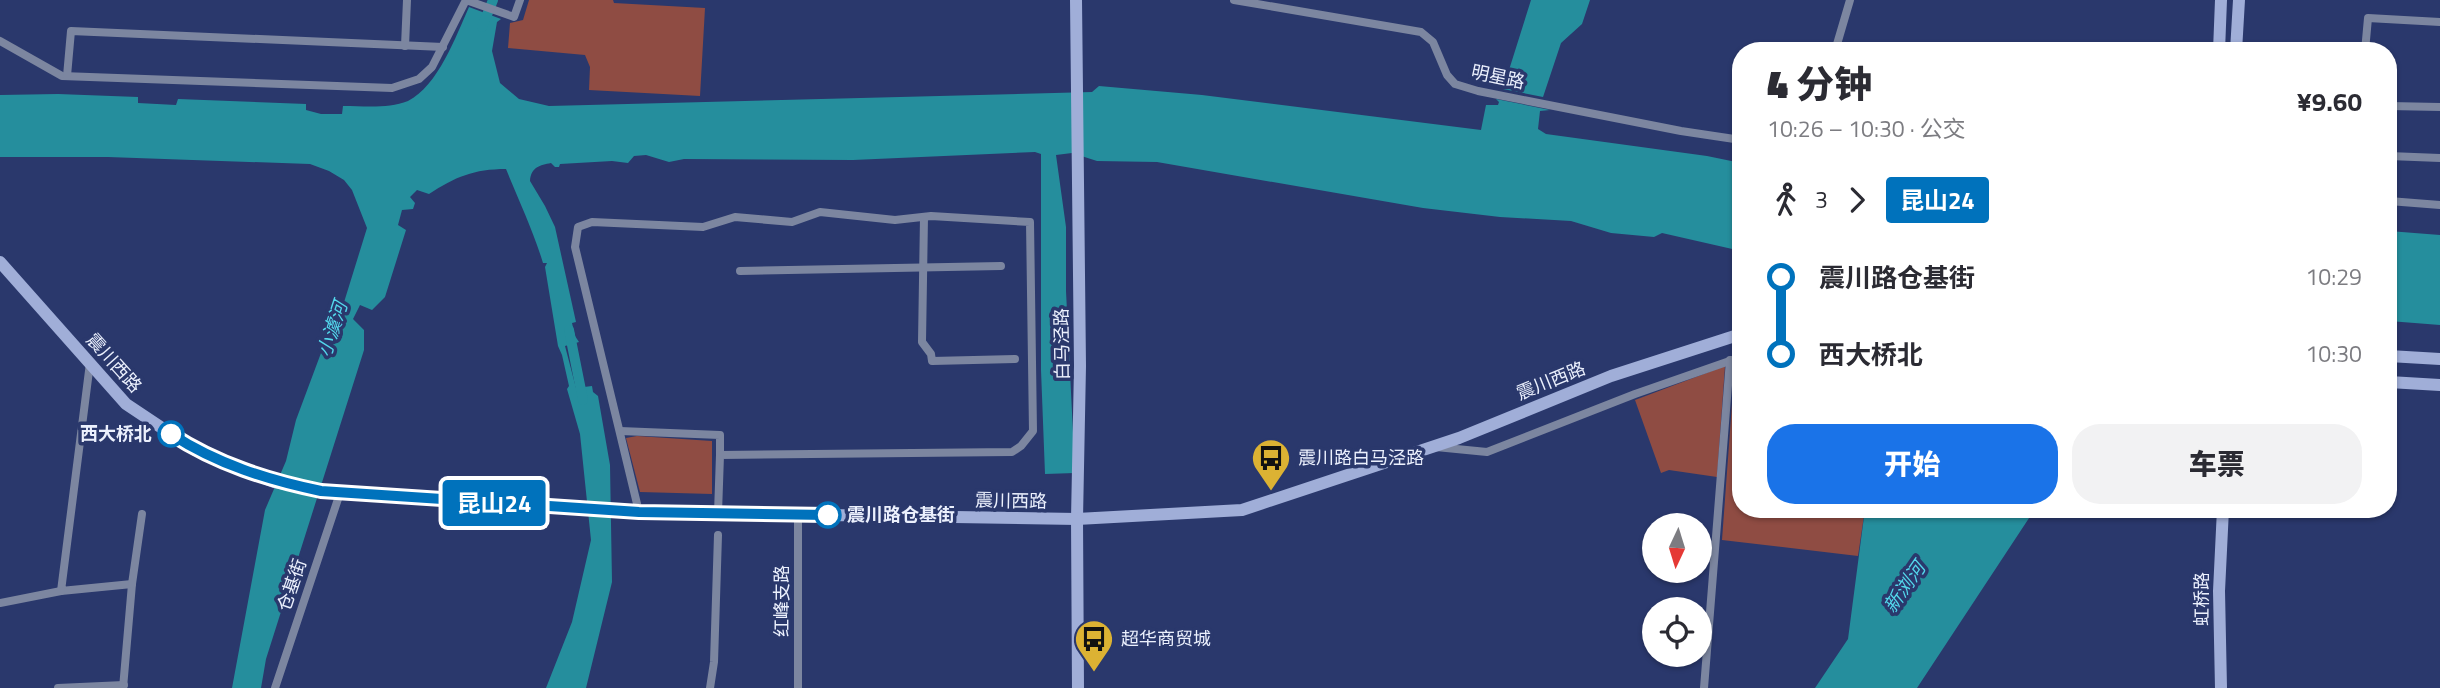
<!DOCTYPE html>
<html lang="zh">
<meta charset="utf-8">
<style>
body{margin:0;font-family:"Titillium Web","Noto Sans SC",sans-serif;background:#f2f2f3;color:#2b2b33;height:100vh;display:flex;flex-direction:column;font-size:26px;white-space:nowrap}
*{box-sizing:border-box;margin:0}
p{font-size:23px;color:#7c7c81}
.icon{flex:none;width:38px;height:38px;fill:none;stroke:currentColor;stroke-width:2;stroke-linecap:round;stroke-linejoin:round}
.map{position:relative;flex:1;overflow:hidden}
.drawer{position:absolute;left:1732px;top:42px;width:665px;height:476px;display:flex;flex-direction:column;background:#fff;border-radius:28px;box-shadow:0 2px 5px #0004}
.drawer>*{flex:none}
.badge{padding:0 14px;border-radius:5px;font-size:24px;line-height:46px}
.needle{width:46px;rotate:184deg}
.buttons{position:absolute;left:1642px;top:513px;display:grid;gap:14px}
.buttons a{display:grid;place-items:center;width:70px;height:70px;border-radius:50%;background:#fff;box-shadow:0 2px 5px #0004;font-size:35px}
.map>.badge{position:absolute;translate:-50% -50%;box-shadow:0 0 0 4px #fff}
.legs{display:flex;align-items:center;gap:10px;height:77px;padding:0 35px;font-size:23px}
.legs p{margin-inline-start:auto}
.summary{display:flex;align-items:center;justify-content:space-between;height:119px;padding:0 35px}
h1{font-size:38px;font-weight:800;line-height:52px}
.cta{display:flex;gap:14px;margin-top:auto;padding:14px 35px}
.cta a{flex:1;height:80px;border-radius:28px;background:#1a73e8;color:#fff;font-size:28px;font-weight:800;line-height:80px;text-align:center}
.cta a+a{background:#f2f2f3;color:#2b2b33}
ul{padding:0 35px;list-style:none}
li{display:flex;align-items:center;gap:24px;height:77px;font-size:26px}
li i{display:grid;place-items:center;width:10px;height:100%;margin:0 9px;background:currentColor}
li i::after{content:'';width:18px;height:18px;margin:-9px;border:5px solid;border-radius:50%;background:#fff}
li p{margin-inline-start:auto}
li:first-child i{background:linear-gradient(#0000 50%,currentColor 0)}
li:last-child i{background:linear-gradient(currentColor 50%,#0000 0)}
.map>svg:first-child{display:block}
.green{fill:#8f4c43}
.water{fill:#258e9d}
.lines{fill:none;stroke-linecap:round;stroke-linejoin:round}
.canal{stroke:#258e9d;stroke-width:10}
.street{stroke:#7c86a0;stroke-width:8}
.secondary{stroke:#a0aed8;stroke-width:12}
.line-1-casing{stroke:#fff;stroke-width:16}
.line-1{stroke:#0072bc;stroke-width:10}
.stop-1-dot{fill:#fff;stroke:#0072bc;stroke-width:3.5}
.labels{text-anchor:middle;stroke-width:7;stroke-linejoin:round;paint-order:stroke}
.street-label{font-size:18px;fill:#ebf0fd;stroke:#2a386c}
.stop-label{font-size:18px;font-weight:bold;fill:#ebf0fd;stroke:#2a386c;text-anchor:end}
.poi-label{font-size:18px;fill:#ebf0fd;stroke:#2a386c;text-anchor:start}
.water-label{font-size:19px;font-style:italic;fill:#53d8ec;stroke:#2a386c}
</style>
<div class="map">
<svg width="2440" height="688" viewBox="0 0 2440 688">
<rect width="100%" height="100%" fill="#2a386c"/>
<g class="green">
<path d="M 529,0 L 613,0 L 614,3 L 705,8 L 700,96 L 589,90 L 590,67 L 585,55 L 508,48 L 510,23 L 523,20 Z"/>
<path d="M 1741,362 L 1741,509 L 1865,509 L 1858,556 L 1722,540 L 1735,363 Z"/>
<path d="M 1725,366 L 1717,477 L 1669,470 L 1661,473 L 1635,400 Z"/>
<path d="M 637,436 L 712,441 L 712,494 L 640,492 L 626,438 Z"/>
</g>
<g class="water">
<path d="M 1531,0 L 1590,0 L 1582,24 L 1561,43 L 1543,97 L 1503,89 Z"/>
<path d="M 469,7 L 501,19 L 497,22 L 492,51 L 500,83 L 519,99 L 549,106 L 1092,92 L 1099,86 L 1202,95 L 1481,130 L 1486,105 L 1498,105 L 1499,102 L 1496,99 L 1550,110 L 1540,111 L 1538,129 L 1546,134 L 1707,156 L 1741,163 L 1741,251 L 1662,233 L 1654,237 L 1611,233 L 1571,221 L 1500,217 L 1423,208 L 1157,162 L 1097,161 L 1072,153 L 1056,155 L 1066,227 L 1066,291 L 1075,473 L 1045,474 L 1041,370 L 1041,154 L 1035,152 L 853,160 L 684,159 L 669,162 L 646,155 L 634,156 L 628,163 L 612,161 L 560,164 L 559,167 L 555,167 L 551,163 C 540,165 531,167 530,181 L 545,206 L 555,227 L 576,322 L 572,323 L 575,336 L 579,342 L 565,346 L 576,388 L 592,386 L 593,392 L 598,396 L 610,465 L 612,582 L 586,688 L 546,688 L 572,622 L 591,540 L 580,434 L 567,389 L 569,386 L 562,355 L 558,346 L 545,267 L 547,263 L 543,263 C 533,230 519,201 506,169 C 474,169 455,177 429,194 L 417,190 L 410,197 L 415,203 L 413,209 L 402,210 L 398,225 L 406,230 L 385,297 L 372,310 L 360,305 L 353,319 L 364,330 L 364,350 L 266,659 L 261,688 L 232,688 L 265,510 L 286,461 L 296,420 L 321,353 L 335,317 L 341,312 L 367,228 L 352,190 L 344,180 L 329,171 L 310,164 L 108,157 L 0,157 L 0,95 L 58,94 L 138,97 L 138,103 L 176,105 L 178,99 L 306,104 L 306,110 L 321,114 L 342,114 L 343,106 C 364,106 388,109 408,101 C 438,86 456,36 469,7 Z"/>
<path d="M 2389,231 L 2440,235 L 2440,325 L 2389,321 Z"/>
<path d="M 1865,509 L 2035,509 L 1917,688 L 1815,688 L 1848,639 Z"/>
</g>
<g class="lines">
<g class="canal">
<path d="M 482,27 L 493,0"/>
<path d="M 569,330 L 583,400"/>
</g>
<g class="street">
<path d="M 1234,0 L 1421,32 L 1433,42 L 1447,75 L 1455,84 L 1478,91 L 1681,131 L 1741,140"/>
<path d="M 0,41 L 62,76 L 392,88 L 419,79 L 432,67 L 466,0 L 514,17 L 520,0"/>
<path d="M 405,46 L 407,0"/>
<path d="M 1835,51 L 1850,0"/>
<path d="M 2365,51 L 2368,18 L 2440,22"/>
<path d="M 67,76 L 71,31 L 443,47"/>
<path d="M 2389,106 L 2440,107"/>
<path d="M 2389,156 L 2440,158"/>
<path d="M 2389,201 L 2440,205"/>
<path d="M 924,217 L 922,342 L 931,354 L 932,361 L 1015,359"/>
<path d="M 740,271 L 1001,266"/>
<path d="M 90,363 L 61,591 L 132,584 L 123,688"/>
<path d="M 620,431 L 720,435 L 720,455"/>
<path d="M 1436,447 L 1487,452 L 1635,394 L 1741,357"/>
<path d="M 639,512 L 575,247 L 578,227 L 592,222 L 703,227 L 735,217 L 792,222 L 820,212 L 895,220 L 931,216 L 1030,222 L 1033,431 L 1021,446 L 1012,452 L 720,455 L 718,513"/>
<path d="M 132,584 L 142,514"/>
<path d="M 0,603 L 61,591"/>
<path d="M 58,688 L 124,685"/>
<path d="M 275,688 L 340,493"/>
<path d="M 710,688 L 714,662 L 718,535"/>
<path d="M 798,688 L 798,514"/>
<path d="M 1704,688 L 1730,360"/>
</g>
<g class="secondary">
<path d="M 1076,0 L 1080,366 L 1077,519 L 1078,688"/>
<path d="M 2219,51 L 2221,0"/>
<path d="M 2236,51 L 2239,0"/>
<path d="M 0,262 L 126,404 L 195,450 L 274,482 L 340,493 L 639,512 L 1077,519 L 1242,510 L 1459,438 L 1611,376 L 1741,334"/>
<path d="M 2389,356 L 2440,359"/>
<path d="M 2389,382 L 2440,385"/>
<path d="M 2221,688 L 2219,591 L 2223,509"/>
</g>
</g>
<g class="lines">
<g class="line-1-casing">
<path id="line-1" d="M 171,434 C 217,464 268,480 321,491 L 639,512 L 828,515"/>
</g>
<use href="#line-1" class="line-1"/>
</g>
<defs>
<g id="bus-pin" transform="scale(2.0125)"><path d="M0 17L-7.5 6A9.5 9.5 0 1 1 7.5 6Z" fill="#dcb233" stroke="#2a386c"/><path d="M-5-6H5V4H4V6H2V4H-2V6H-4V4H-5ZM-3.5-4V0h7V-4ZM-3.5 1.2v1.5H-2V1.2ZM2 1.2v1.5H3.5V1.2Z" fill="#111"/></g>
</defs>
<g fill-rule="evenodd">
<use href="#bus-pin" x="1271" y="458"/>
<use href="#bus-pin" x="1094" y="639"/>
</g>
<g class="stop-1-dot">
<circle cx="171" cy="434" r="12"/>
<circle cx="828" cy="515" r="12"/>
</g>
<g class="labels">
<g class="street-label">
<text transform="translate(1498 77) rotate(12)" y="6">明星路</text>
<text transform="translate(1062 344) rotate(-91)" y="6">白马泾路</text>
<text transform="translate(114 363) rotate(48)" y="6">震川西路</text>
<text transform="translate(1551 381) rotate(-22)" y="6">震川西路</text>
<text transform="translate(1011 501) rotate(1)" y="6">震川西路</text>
<text transform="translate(292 585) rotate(-71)" y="6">仓基街</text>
<text transform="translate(2202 599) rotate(-90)" y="6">虹桥路</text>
<text transform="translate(782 601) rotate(-90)" y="6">红峰支路</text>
</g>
<g class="stop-label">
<text x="152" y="440">西大桥北</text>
<text x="847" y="521" text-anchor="start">震川路仓基街</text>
</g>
<g class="poi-label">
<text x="1298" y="464">震川路白马泾路</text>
<text x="1121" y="645">超华商贸城</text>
</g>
<g class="water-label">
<text transform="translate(332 329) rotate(-72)" y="7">小澞河</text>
<text transform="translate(1904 587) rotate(-55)" y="7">新浏河</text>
</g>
</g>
</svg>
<div class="buttons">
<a><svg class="needle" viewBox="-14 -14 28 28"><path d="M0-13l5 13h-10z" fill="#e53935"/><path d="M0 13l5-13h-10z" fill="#7c7c81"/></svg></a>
<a><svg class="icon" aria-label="locate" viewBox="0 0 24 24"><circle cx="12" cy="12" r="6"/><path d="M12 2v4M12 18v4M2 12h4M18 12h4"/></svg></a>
</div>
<b class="badge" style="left:494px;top:503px;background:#0072bc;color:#fff">昆山24</b>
<section class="drawer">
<div class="summary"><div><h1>4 分钟</h1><p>10:26 – 10:30 · 公交</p></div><b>¥9.60</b></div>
<div class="legs"><svg class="icon" aria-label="walk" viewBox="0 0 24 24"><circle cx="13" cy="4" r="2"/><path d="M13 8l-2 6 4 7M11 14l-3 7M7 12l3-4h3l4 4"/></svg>3<svg class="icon" aria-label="forward" viewBox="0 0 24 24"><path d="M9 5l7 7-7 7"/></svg><b class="badge" style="background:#0072bc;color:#fff">昆山24</b></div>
<ul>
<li><i style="color:#0072bc"></i><b>震川路仓基街</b><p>10:29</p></li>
<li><i style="color:#0072bc"></i><b>西大桥北</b><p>10:30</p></li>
</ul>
<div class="cta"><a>开始</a><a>车票</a></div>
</section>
</div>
